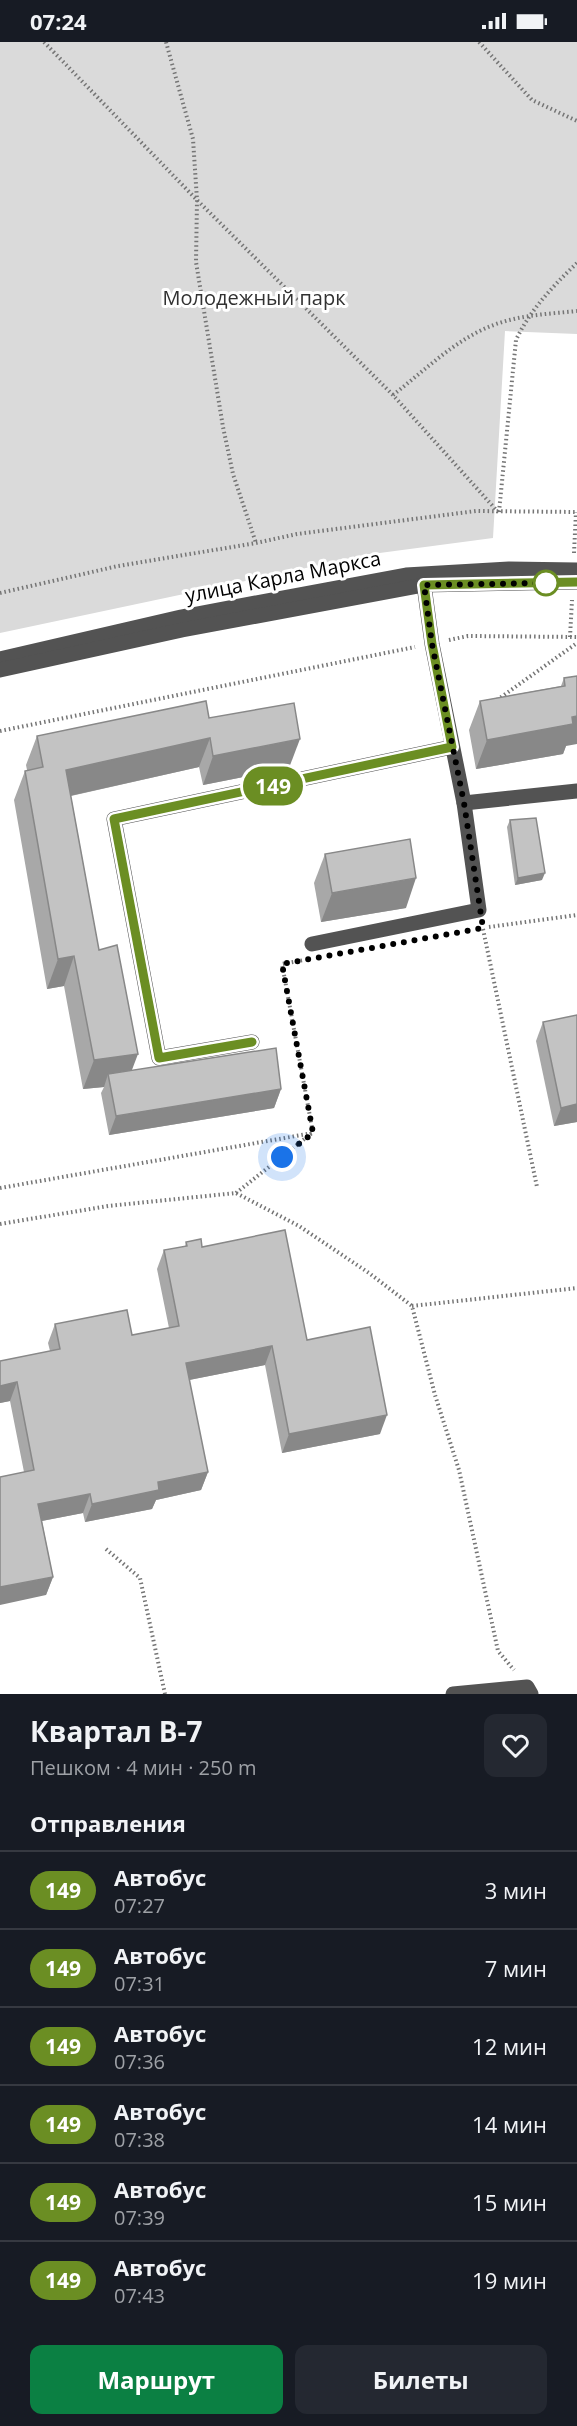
<!DOCTYPE html>
<html lang="ru">
<meta charset="utf-8">
<style>
body{margin:0;font-family:"Open Sans",sans-serif;background:#242831;color:#f1f3f6;height:100vh;display:flex;flex-direction:column;font-size:22px;white-space:nowrap}
*{box-sizing:border-box;margin:0}
p{font-size:20px;color:#9ea1a6}
.icon{flex:none;width:33px;height:33px;fill:none;stroke:currentColor;stroke-width:2;stroke-linecap:round;stroke-linejoin:round}
.map{position:relative;height:1652px;overflow:hidden}
.drawer{display:flex;flex-direction:column;background:#171b24;flex:1}
.drawer>*{flex:none}
.badge{padding:0 12px;border-radius:20px;font-size:21px;line-height:39px}
.you{position:absolute;width:30px;height:30px;margin:-15px;border:4px solid #fff;border-radius:50%;background:#1a73e8;box-shadow:0 0 0 9px #1a73e833}
.map>.badge{position:absolute;translate:-50% -50%;box-shadow:0 0 0 3px #fff}
h2{padding:0 30px;font-size:22px;line-height:54px}
.round{display:grid;place-items:center;flex:none;width:63px;height:63px;border-radius:12px;background:#242831}
.head{display:flex;align-items:center;justify-content:space-between;height:102px;padding:0 30px}
h1{font-size:28px;font-weight:700;line-height:45px}
.button{display:flex;gap:12px;margin-top:auto;padding:12px 30px}
.button a{flex:1;height:69px;border-radius:12px;background:#0b8043;color:#fff;font-size:24px;font-weight:700;line-height:69px;text-align:center}
.button a+a{background:#242831;color:#f1f3f6}
ul{padding:0;list-style:none}
li{display:flex;align-items:center;gap:18px;height:78px;padding:0 30px;border-top:2px solid #363941}
li div{flex:1}
li b{display:block;font-size:22px}
li em{font-style:normal}
li .badge{min-width:66px;font-weight:700;text-align:center}
.status{display:flex;justify-content:space-between;align-items:center;height:42px;padding:0 30px;background:#171b24;direction:ltr}
.status svg{height:16px;fill:currentColor}
.map>svg:first-child{display:block}
.green{fill:#dadada}
.lines{fill:none;stroke-linecap:round;stroke-linejoin:round}
.path{stroke:#757575;stroke-width:4;stroke-dasharray:1.5 3;stroke-linecap:butt}
.minor{stroke:#535353;stroke-width:15}
.wall{fill:#a8a8a8}
.shaded-wall{fill:#888}
.building{fill:#c3c3c3;stroke:#888;stroke-width:1.5}
.line-casing{stroke:#fff;stroke-width:14}
.line{stroke:#6b8e23;stroke-width:9}
.walk{stroke:#000;stroke-width:6;stroke-dasharray:0 10.8}
.stop-dot{fill:#fff;stroke:#6b8e23;stroke-width:3}
.labels{text-anchor:middle;stroke-width:6;stroke-linejoin:round;paint-order:stroke}
.park-label{font-size:20px;fill:#313131;stroke:#fff}
.street-label{font-size:20px;fill:#000;stroke:#fff}
</style>
<div class="status"><b>07:24</b><svg viewBox="0 0 49 12"><path d="M0 12V9h3v3zM5 12V6h3v6zM10 12V3h3v9zM15 12V0h3v12zM26 1h20v11H26zM47 4h2v5h-2z"/></svg></div>
<div class="map">
<svg width="577" height="1652" viewBox="0 0 577 1652">
<rect width="100%" height="100%" fill="#fff"/>
<path class="green" d="M 0,0 L 577,0 L 577,292 L 505,289 L 493,496 L 372,512 L 0,591 Z"/>
<g class="lines">
<g class="path">
<path d="M 44,0 L 197,158 L 393,353 L 499,471"/>
<path d="M 166,0 L 193,97 L 197,158 L 196,220 L 223,385 L 233,432 L 256,501"/>
<path d="M 479,0 L 532,58 L 577,79"/>
<path d="M 393,353 C 424,329 455,298 491,284 C 518,273 548,272 577,269"/>
<path d="M 499,470 L 516,298 C 530,268 553,244 577,221"/>
<path d="M 574,511 L 576,470"/>
<path d="M 0,551 L 118,524 L 256,501 L 297,492 L 476,469 L 577,470"/>
<path d="M 570,595 L 572,558"/>
<path d="M 449,598 L 468,594 L 577,595"/>
<path d="M 497,658 L 577,601"/>
<path d="M 0,689 L 415,605"/>
<path d="M 489,885 L 577,873"/>
<path d="M 483,887 L 537,1145"/>
<path d="M 0,1146 L 313,1091 L 282,922 L 304,918"/>
<path d="M 236,1151 L 312,1091"/>
<path d="M 0,1182 L 108,1164 L 236,1151 L 299,1184 L 369,1231 L 412,1264 L 435,1353 L 459,1428 L 498,1609 L 514,1628"/>
<path d="M 412,1264 L 577,1246"/>
<path d="M 106,1507 L 140,1536 L 165,1652"/>
</g>
<g class="minor">
<path d="M 0,617 L 181,575 L 406,533 L 509,527 L 577,528"/>
<path d="M 0,628 L 182,588 L 424,543 L 577,540"/>
<path d="M 464,761 L 577,749"/>
<path d="M 312,902 L 479,868 L 464,761 L 432,602 L 424,543"/>
<path d="M 252,1000 L 159,1016 L 114,777 L 452,705"/>
<path d="M 453,1652 L 527,1645 L 531,1652"/>
</g>
</g>
<g class="wall">
<path d="M 577,634 L 566,704 L 563,712 L 476,727 L 469,688 L 480,659 L 561,644 L 564,636 Z"/>
<path d="M 209,676 L 289,726 L 203,743 L 199,725 L 71,754 L 99,908 L 132,1029 L 281,1047 L 274,1066 L 109,1093 L 101,1051 L 104,1045 L 83,1047 L 64,944 L 47,947 L 14,758 L 25,729 L 27,728 L 26,723 L 37,694 Z"/>
<path d="M 510,778 L 542,838 L 515,843 L 507,785 Z"/>
<path d="M 325,812 L 406,866 L 321,880 L 314,841 Z"/>
<path d="M 543,980 L 577,1080 L 554,1084 L 536,999 Z"/>
<path d="M 186,1200 L 202,1205 L 307,1298 L 380,1392 L 282,1411 L 265,1323 L 189,1338 L 208,1430 L 201,1448 L 156,1458 L 152,1467 L 85,1480 L 83,1471 L 42,1479 L 53,1535 L 46,1553 L 24,1430 L 10,1359 L 0,1361 L 0,1319 L 50,1309 L 48,1301 L 55,1282 L 132,1293 L 169,1286 L 157,1227 L 164,1208 L 185,1205 Z"/>
</g>
<g class="shaded-wall">
<path d="M 577,674 L 577,702 L 566,704 L 563,712 L 476,727 L 487,698 Z"/>
<path d="M 210,696 L 199,725 L 56,757 L 66,728 Z"/>
<path d="M 300,697 L 289,726 L 203,743 L 213,714 Z"/>
<path d="M 545,831 L 542,838 L 515,843 L 518,836 Z"/>
<path d="M 416,836 L 406,866 L 321,880 L 332,851 Z"/>
<path d="M 74,914 L 64,944 L 47,947 L 58,917 Z"/>
<path d="M 138,1012 L 127,1041 L 108,1032 L 104,1045 L 83,1047 L 94,1018 Z"/>
<path d="M 281,1047 L 274,1066 L 109,1093 L 116,1074 Z"/>
<path d="M 577,1062 L 577,1080 L 554,1084 L 561,1066 Z"/>
<path d="M 272,1304 L 265,1323 L 179,1340 L 186,1321 Z"/>
<path d="M 17,1340 L 10,1359 L 0,1361 L 0,1344 Z"/>
<path d="M 387,1373 L 380,1392 L 282,1411 L 289,1392 Z"/>
<path d="M 208,1430 L 201,1448 L 156,1458 L 152,1467 L 85,1480 L 92,1462 L 158,1440 Z"/>
<path d="M 90,1452 L 83,1471 L 31,1481 L 38,1462 Z"/>
<path d="M 53,1535 L 46,1553 L 0,1563 L 0,1545 Z"/>
</g>
<g class="building">
<path d="M 577,634 L 577,674 L 572,675 L 573,682 L 487,698 L 480,659 L 565,644 L 564,636 Z"/>
<path d="M 206,659 L 209,676 L 294,661 L 300,697 L 213,714 L 210,696 L 66,728 L 99,908 L 117,903 L 138,1012 L 94,1018 L 74,914 L 58,917 L 25,729 L 43,725 L 37,694 Z"/>
<path d="M 536,776 L 545,831 L 518,836 L 510,778 Z"/>
<path d="M 410,797 L 416,836 L 332,851 L 325,812 Z"/>
<path d="M 577,973 L 577,1062 L 561,1066 L 543,980 Z"/>
<path d="M 276,1006 L 281,1047 L 116,1074 L 108,1032 Z"/>
<path d="M 285,1188 L 307,1298 L 370,1285 L 387,1373 L 289,1392 L 272,1304 L 186,1321 L 208,1430 L 158,1440 L 159,1448 L 92,1462 L 90,1452 L 38,1462 L 53,1535 L 0,1545 L 0,1435 L 34,1428 L 17,1340 L 0,1344 L 0,1319 L 60,1307 L 55,1282 L 127,1268 L 132,1293 L 179,1284 L 164,1208 L 187,1204 L 186,1200 L 201,1197 L 202,1205 Z"/>
</g>
<g class="lines">
<g class="line-casing">
<path id="line" d="M 252,1000 L 159,1016 L 114,777 L 452,705 L 432,602 L 424,543 L 577,540"/>
</g>
<use href="#line" class="line"/>
<path class="walk" d="M 282,1115 L 313,1091 L 282,922 L 483,886 L 464,761 L 432,602 L 424,543 L 546,541"/>
</g>
<circle class="stop-dot" cx="546" cy="541" r="12"/>
<g class="labels">
<g class="park-label">
<text x="254" y="263">Молодежный парк</text>
</g>
<g class="street-label">
<text transform="translate(283 535) rotate(-11)" y="7">улица Карла Маркса</text>
</g>
</g>
</svg>
<div class="you" style="left:282px;top:1115px"></div>
<b class="badge" style="left:273px;top:744px;background:#6b8e23;color:#fff">149</b>
</div>
<section class="drawer">
<div class="head"><div><h1>Квартал В-7</h1><p>Пешком · 4 мин · 250 m</p></div><a class="round"><svg class="icon" aria-label="heart" viewBox="0 0 24 24"><path d="M12 20l-8-8c-3-5 5-10 8-4 3-6 11-1 8 4z"/></svg></a></div>
<h2>Отправления</h2>
<ul>
<li><span class="badge" style="background:#6b8e23;color:#fff">149</span><div><b>Автобус</b><p>07:27</p></div><em>3 мин</em></li>
<li><span class="badge" style="background:#6b8e23;color:#fff">149</span><div><b>Автобус</b><p>07:31</p></div><em>7 мин</em></li>
<li><span class="badge" style="background:#6b8e23;color:#fff">149</span><div><b>Автобус</b><p>07:36</p></div><em>12 мин</em></li>
<li><span class="badge" style="background:#6b8e23;color:#fff">149</span><div><b>Автобус</b><p>07:38</p></div><em>14 мин</em></li>
<li><span class="badge" style="background:#6b8e23;color:#fff">149</span><div><b>Автобус</b><p>07:39</p></div><em>15 мин</em></li>
<li><span class="badge" style="background:#6b8e23;color:#fff">149</span><div><b>Автобус</b><p>07:43</p></div><em>19 мин</em></li>
</ul>
<div class="button"><a>Маршрут</a><a>Билеты</a></div>
</section>
